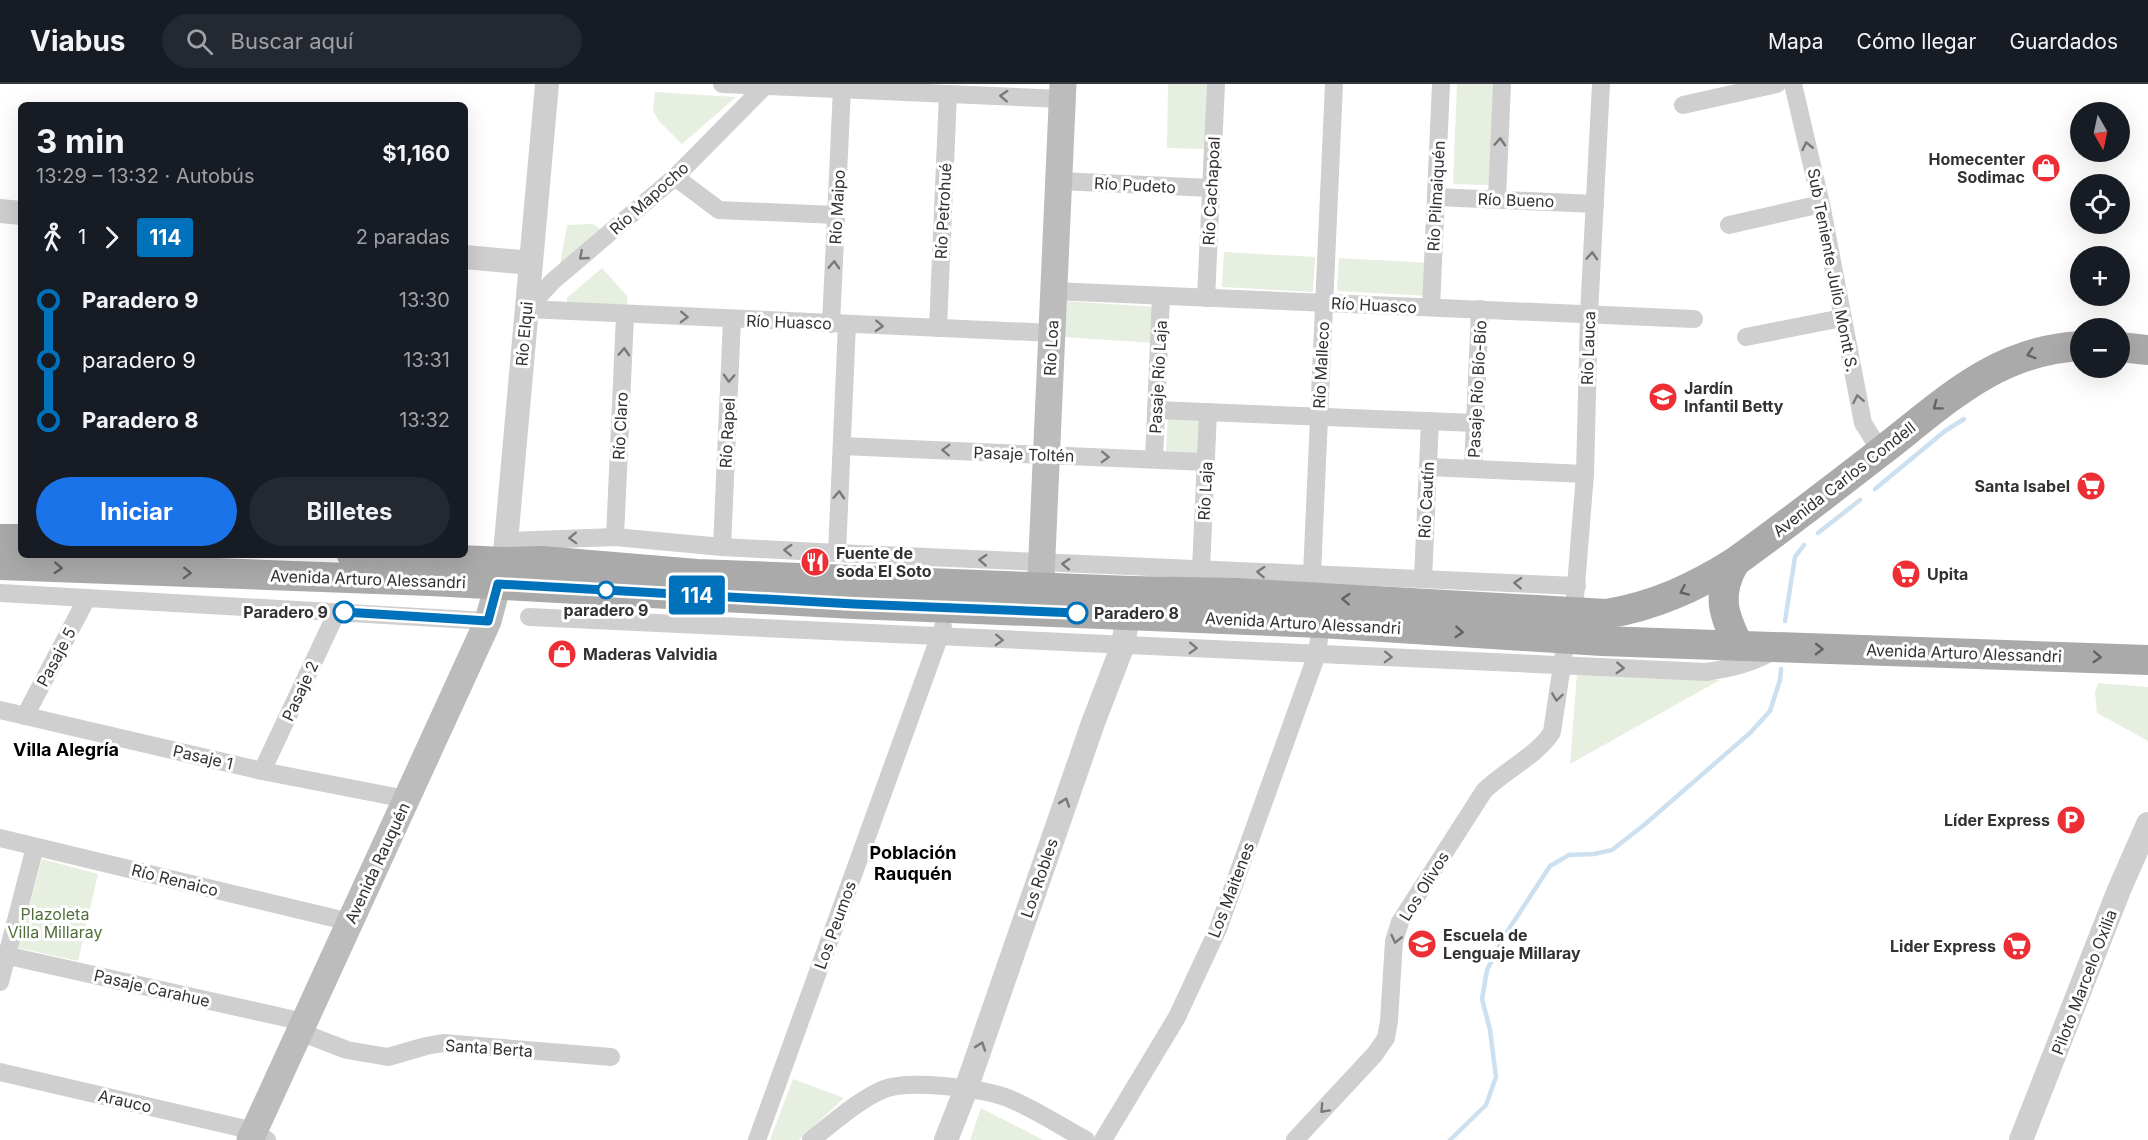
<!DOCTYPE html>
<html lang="es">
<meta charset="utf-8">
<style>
body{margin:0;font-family:Inter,sans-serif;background:#242831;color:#f1f3f6;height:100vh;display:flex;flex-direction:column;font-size:22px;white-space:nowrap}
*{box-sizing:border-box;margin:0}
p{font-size:20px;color:#9ea1a6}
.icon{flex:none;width:33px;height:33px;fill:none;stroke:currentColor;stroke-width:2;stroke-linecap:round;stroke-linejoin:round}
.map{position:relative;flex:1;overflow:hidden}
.drawer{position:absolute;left:18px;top:18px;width:450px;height:456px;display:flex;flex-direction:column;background:#171b24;border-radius:9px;box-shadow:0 6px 24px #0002}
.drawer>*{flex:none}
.badge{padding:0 12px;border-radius:4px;font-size:21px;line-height:39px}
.needle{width:39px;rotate:171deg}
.buttons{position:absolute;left:2070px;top:18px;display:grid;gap:12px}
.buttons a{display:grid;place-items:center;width:60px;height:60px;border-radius:50%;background:#171b24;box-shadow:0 6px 24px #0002;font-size:30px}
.map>.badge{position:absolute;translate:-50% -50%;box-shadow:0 0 0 3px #fff}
.legs{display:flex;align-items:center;gap:9px;height:66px;padding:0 18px;font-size:20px}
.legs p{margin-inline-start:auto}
.summary{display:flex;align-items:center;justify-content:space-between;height:102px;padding:0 18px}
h1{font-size:33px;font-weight:700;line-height:45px}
.action{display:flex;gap:12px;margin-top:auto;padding:12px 18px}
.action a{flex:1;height:69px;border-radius:36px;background:#1a73e8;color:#fff;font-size:24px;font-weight:700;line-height:69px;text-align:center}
.action a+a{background:#242831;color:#f1f3f6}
ul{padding:0 18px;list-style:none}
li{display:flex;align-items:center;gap:21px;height:60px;font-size:22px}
li i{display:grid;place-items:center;width:9px;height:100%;margin:0 8px;background:currentColor}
li i::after{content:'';width:15px;height:15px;margin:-8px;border:4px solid;border-radius:50%;background:#171b24}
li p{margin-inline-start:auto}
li:first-child i{background:linear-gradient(#0000 50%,currentColor 0)}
li:last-child i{background:linear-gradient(currentColor 50%,#0000 0)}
header{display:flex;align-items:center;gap:36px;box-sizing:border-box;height:84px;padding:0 30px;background:#171b24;border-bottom:2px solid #363941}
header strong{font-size:28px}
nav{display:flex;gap:33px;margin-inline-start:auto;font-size:21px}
.search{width:420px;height:54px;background:#242831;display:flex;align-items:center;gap:15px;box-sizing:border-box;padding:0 21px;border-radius:33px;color:#9ea1a6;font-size:22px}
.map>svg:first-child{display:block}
.green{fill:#e7efe0}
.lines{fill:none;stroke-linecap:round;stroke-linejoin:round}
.stream{stroke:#cce0ef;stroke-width:4.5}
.minor{stroke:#cfcfcf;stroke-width:18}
.tertiary{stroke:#cfcfcf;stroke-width:24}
.secondary{stroke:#bcbcbc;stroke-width:27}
.primary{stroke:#aaa;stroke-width:30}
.oneway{stroke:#797979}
.oneway2{stroke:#626262}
.line-1-casing{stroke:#fff;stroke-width:14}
.line-1{stroke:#0072bc;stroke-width:9}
.stop-1-dot{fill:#fff;stroke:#0072bc;stroke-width:3}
.labels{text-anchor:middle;stroke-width:6;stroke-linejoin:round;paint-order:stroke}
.poi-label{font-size:16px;font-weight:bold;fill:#323232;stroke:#fff;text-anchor:start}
.street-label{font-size:16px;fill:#323232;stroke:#fff}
.stop-label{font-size:16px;font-weight:bold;fill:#323232;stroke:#fff}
.park-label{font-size:16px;fill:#52703c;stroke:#fff}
.neighbourhood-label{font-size:18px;font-weight:bold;fill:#000;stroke:#fff}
</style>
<header>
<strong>Viabus</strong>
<div class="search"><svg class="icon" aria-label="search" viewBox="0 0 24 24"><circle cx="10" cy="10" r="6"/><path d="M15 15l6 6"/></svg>Buscar aquí</div>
<nav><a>Mapa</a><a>Cómo llegar</a><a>Guardados</a></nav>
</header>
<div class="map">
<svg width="2148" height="1056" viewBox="0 0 2148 1056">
<rect width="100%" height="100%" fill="#fff"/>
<g class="green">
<path d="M 1168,0 L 1207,0 L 1205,65 L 1167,64 Z"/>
<path d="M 1457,0 L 1495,0 L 1491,101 L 1453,100 Z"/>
<path d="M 655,8 L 736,13 L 682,60 L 659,37 L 653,27 Z"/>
<path d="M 593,140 L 605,149 L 560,181 L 567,141 Z"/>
<path d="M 1224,168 L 1315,173 L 1313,208 L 1222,203 Z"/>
<path d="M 1339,174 L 1431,179 L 1429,212 L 1337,207 Z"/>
<path d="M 602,184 L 627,212 L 628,227 L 567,223 L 567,214 Z"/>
<path d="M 1065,217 L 1157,223 L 1154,259 L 1063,253 Z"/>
<path d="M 1168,332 L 1203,335 L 1201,369 L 1166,367 Z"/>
<path d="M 1577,589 L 1720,596 L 1570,680 Z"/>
<path d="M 2098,599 L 2148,603 L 2148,657 L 2097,629 L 2095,608 Z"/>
<path d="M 42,775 L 98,790 L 78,877 L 18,864 Z"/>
<path d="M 793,995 L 844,1014 L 799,1056 L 770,1056 Z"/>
<path d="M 981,1024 L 1043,1056 L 970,1056 Z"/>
</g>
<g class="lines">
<g class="stream">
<path d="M 1875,405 L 1945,347 L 1964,335"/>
<path d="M 1818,449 L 1860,416"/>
<path d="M 1785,537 L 1795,473 L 1804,461"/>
<path d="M 1450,1056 L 1486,1021 L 1496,993 L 1490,946 L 1482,915 L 1487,886 L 1505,851 L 1550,782 L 1569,771 L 1594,770 L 1612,766 L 1644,741 L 1751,648 L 1770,627 L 1780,596 L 1781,585"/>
</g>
<g class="minor">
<path d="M 722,0 L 1062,15"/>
<path d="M 1793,0 L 1821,120 L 1863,339 L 1881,368"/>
<path d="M 1683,21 L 1777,0"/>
<path d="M 675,93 L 719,126 L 836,131"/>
<path d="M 1059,97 L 1211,104"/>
<path d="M 1436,113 L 1595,120"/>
<path d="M 1497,115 L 1502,0"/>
<path d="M 1729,141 L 1821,120"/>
<path d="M 1053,207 L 1694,235"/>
<path d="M 1206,214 L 1216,0"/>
<path d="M 1431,223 L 1441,0"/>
<path d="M 527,225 L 1052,249"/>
<path d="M 527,225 L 553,197 L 675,93 L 767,0"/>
<path d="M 831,240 L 842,5"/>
<path d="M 938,244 L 948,10"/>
<path d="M 1746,253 L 1842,234"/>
<path d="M 1156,326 L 1475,339"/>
<path d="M 842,362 L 1206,378"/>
<path d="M 1154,375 L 1161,212"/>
<path d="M 1428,383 L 1585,390"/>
<path d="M 1473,385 L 1480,225"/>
<path d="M 615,453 L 625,231"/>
<path d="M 506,457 L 615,453 L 722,463 L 837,469 L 1577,502"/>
<path d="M 722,463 L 732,236"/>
<path d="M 837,469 L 847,240"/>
<path d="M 1201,486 L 1208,328"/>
<path d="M 1312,490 L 1334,0"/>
<path d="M 1423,495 L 1430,337"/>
<path d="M 0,509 L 488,537"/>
<path d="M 1575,514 L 1585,390 L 1589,230 L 1601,0"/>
<path d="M 529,533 L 1706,588 C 1732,584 1753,579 1775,566"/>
<path d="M 0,626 L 262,687 L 406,715"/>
<path d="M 25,632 L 87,514"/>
<path d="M 262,687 L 337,528"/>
<path d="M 0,754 L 350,838"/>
<path d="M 0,870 L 304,938"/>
<path d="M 0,898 L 35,763"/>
<path d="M 300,948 L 347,966 L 388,973 L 426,962 L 443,959 L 611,973"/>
<path d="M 0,988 L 250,1046 L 267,1056"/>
<path d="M 757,1056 L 943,543"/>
<path d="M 811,1056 C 833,1039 857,1017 882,1006 C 907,995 979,1004 1005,1013 C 1030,1022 1062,1043 1086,1056"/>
<path d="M 1103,1056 L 1177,933 L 1218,845 L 1317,570 L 1321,539"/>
<path d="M 1295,1056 L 1375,970 L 1386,954 L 1389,937 L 1394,857 L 1400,838 L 1484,707 C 1503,688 1539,670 1552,648 L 1564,568"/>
</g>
<g class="tertiary">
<path d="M 0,127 L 21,129"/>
<path d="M 465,173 L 531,179"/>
<path d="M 500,493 L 505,469 L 547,0"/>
<path d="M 946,1056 L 966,1005 L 1093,639 L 1123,561 L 1128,532"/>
<path d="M 2021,1056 L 2119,806 L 2148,740"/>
</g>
<g class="secondary">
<path d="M 1042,523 L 1041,493 L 1063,0"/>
<path d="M 250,1056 L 488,537 L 498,500"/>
</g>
<g class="primary">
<path d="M 2120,263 L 2148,266"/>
<path d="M 0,455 L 21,455"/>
<path d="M 352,471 L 504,478 L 542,477 L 697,490 L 1131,507 L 1236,509 L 1606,530 C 1654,522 1694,504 1735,478 C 1785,442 1834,404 1883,366 C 1947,316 1996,267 2080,262"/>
<path d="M 1735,478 C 1716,510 1723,531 1739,562"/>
<path d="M 0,481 L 430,497 L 854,520 L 1321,539 L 1602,557 L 2148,576"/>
</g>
</g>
<defs><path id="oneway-chevron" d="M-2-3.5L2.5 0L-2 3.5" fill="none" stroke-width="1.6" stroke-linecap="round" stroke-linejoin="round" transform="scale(1.5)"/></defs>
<g class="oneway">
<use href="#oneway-chevron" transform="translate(1004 12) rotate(-177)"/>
<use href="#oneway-chevron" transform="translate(1500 58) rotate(-87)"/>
<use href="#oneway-chevron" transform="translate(1807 62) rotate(-103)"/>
<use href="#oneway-chevron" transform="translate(583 172) rotate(139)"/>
<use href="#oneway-chevron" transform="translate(1592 172) rotate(-87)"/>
<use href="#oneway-chevron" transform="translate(834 181) rotate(-87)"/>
<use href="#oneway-chevron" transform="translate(684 233) rotate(2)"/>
<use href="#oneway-chevron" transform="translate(879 242) rotate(3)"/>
<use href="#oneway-chevron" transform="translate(624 268) rotate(-87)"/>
<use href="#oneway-chevron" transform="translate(729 294) rotate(93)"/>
<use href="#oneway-chevron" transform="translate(1858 315) rotate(-101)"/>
<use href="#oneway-chevron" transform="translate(946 366) rotate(-178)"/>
<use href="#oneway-chevron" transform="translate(1105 373) rotate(2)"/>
<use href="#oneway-chevron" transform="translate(839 411) rotate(-87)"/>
<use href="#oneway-chevron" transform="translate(573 454) rotate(178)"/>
<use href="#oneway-chevron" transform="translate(788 466) rotate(-177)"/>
<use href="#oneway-chevron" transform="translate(983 476) rotate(-177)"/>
<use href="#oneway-chevron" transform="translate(1066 480) rotate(-177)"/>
<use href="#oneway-chevron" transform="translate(1261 488) rotate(-177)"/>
<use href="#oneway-chevron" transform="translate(1518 499) rotate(-177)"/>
<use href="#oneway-chevron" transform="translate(999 556) rotate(2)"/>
<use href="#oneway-chevron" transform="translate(1193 564) rotate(2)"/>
<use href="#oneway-chevron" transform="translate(1388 573) rotate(2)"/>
<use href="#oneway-chevron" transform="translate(1620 584) rotate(3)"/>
<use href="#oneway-chevron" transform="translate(1557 613) rotate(98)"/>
<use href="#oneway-chevron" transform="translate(1065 718) rotate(-71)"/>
<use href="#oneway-chevron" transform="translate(1396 855) rotate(103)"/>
<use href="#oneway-chevron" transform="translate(981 962) rotate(-71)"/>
<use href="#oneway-chevron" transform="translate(1324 1025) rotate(133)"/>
</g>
<g class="oneway2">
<use href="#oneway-chevron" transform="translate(2031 270) rotate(162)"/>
<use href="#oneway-chevron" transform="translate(1937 322) rotate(143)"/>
<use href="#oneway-chevron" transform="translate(58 484) rotate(3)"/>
<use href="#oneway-chevron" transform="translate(187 489) rotate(2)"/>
<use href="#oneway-chevron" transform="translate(1684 507) rotate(156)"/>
<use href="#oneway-chevron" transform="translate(1346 515) rotate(-177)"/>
<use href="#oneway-chevron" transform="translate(1459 548) rotate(4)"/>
<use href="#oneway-chevron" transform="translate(1819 565) rotate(1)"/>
<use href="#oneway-chevron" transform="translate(2097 573) rotate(3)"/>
</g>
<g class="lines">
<g class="line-1-casing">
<path id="line-1" d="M 344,528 L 488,537 L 498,500 L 854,520 L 1077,529"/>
</g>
<use href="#line-1" class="line-1"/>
</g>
<defs>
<g id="shop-disc" transform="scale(1.5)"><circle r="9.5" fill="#ed2f35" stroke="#fff"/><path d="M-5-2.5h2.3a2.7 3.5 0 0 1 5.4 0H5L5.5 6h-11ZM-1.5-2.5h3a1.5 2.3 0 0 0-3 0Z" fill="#fff"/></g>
<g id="school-disc" transform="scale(1.5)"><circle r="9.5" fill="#ed2f35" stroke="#fff"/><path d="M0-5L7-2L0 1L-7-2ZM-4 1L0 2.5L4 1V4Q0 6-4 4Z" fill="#fff"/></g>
<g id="supermarket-disc" transform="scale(1.5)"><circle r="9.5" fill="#ed2f35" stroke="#fff"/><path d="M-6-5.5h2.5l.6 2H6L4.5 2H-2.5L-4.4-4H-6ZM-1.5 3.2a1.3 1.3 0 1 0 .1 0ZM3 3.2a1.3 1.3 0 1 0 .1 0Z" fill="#fff"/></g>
<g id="restaurant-disc" transform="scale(1.5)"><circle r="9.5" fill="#ed2f35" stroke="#fff"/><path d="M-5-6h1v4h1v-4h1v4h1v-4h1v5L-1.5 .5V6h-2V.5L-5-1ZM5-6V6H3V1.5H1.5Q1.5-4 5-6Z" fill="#fff"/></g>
<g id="parking-disc" transform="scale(1.5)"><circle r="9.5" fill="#ed2f35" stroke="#fff"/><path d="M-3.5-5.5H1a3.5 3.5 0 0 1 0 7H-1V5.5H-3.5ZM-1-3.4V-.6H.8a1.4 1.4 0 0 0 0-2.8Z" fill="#fff"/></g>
</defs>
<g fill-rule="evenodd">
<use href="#shop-disc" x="2046" y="84"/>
<use href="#school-disc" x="1663" y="313"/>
<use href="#supermarket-disc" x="2091" y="402"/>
<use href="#restaurant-disc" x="815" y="478"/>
<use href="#supermarket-disc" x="1906" y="490"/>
<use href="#shop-disc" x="562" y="570"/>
<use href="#parking-disc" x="2071" y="736"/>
<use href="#school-disc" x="1422" y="860"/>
<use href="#supermarket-disc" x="2017" y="862"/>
</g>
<g class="stop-1-dot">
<circle cx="606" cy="506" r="8"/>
<circle cx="344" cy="528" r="10"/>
<circle cx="1077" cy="529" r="10"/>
</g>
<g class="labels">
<g class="poi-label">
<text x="2025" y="81" text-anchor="end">Homecenter<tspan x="2025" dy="18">Sodimac</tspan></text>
<text x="1684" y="310">Jardín<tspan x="1684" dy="18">Infantil Betty</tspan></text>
<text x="2070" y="408" text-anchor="end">Santa Isabel</text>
<text x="836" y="475">Fuente de<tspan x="836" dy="18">soda El Soto</tspan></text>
<text x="1927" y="496">Upita</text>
<text x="583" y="576">Maderas Valvidia</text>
<text x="2050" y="742" text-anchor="end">Líder Express</text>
<text x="1443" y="857">Escuela de<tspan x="1443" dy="18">Lenguaje Millaray</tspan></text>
<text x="1996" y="868" text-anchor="end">Lider Express</text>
</g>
<g class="street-label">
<text transform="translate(1135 101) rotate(3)" y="6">Río Pudeto</text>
<text transform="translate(1211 107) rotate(-87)" y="6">Río Cachapoal</text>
<text transform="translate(1436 112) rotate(-87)" y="6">Río Pilmaiquén</text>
<text transform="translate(649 114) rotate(-42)" y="6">Río Mapocho</text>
<text transform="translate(1516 116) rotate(2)" y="6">Río Bueno</text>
<text transform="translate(837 123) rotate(-87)" y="6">Río Maipo</text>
<text transform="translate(943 127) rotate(-87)" y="6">Río Petrohué</text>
<text transform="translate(1833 186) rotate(79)" y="6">Sub Teniente Julio Montt S.</text>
<text transform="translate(1374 221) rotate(3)" y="6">Río Huasco</text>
<text transform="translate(789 238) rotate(2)" y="6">Río Huasco</text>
<text transform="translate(524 250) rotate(-85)" y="6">Río Elqui</text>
<text transform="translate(1051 264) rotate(-87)" y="6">Río Loa</text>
<text transform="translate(1588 264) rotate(-88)" y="6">Río Lauca</text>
<text transform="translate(1321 281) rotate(-87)" y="6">Río Malleco</text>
<text transform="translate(1158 293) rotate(-87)" y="6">Pasaje Río Laja</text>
<text transform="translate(1477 305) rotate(-87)" y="6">Pasaje Río Bío-Bío</text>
<text transform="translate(620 342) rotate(-87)" y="6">Río Claro</text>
<text transform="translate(727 349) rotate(-87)" y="6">Río Rapel</text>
<text transform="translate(1024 370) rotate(2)" y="6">Pasaje Toltén</text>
<text transform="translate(1844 395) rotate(-38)" y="6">Avenida Carlos Condell</text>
<text transform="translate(1205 407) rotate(-87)" y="6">Río Laja</text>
<text transform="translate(1426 416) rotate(-87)" y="6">Río Cautín</text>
<text transform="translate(368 495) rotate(2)" y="6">Avenida Arturo Alessandri</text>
<text transform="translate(1303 539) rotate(3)" y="6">Avenida Arturo Alessandri</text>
<text transform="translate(1964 569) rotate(2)" y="6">Avenida Arturo Alessandri</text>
<text transform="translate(56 573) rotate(-62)" y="6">Pasaje 5</text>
<text transform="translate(300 607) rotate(-65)" y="6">Pasaje 2</text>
<text transform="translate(203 673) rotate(13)" y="6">Pasaje 1</text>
<text transform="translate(377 779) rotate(-65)" y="6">Avenida Rauquén</text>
<text transform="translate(1039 794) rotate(-71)" y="6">Los Robles</text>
<text transform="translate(175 796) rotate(14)" y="6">Río Renaico</text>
<text transform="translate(1424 802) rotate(-58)" y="6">Los Olivos</text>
<text transform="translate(1231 806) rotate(-69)" y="6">Los Maitenes</text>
<text transform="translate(835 841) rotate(-70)" y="6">Los Peumos</text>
<text transform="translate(2084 898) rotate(-69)" y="6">Piloto Marcelo Oxilia</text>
<text transform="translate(152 904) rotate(13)" y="6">Pasaje Carahue</text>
<text transform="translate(489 964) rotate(4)" y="6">Santa Berta</text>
<text transform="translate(125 1017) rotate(13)" y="6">Arauco</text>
</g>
<g class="stop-label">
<text x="606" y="532">paradero 9</text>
<text x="328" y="534" text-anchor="end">Paradero 9</text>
<text x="1094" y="535" text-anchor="start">Paradero 8</text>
</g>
<g class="park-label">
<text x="55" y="836">Plazoleta<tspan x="55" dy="18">Villa Millaray</tspan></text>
</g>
<g class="neighbourhood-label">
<text x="66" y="672">Villa Alegría</text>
<text x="913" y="775">Población<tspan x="913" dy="21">Rauquén</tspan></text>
</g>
</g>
</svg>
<div class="buttons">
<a><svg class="needle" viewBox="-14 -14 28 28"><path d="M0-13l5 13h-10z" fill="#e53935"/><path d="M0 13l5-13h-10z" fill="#9ea1a6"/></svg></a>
<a><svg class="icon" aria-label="locate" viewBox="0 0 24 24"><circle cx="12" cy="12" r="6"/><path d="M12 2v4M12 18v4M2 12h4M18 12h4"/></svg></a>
<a>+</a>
<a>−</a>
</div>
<b class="badge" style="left:697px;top:511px;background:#0072bc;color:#fff">114</b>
<section class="drawer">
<div class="summary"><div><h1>3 min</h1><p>13:29 – 13:32 · Autobús</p></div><b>$1,160</b></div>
<div class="legs"><svg class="icon" aria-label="walk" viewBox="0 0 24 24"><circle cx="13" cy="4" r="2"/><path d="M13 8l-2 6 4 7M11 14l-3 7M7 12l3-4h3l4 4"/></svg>1<svg class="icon" aria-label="forward" viewBox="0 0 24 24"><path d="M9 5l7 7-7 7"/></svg><b class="badge" style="background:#0072bc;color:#fff">114</b><p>2 paradas</p></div>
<ul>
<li><i style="color:#0072bc"></i><b>Paradero 9</b><p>13:30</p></li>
<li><i style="color:#0072bc"></i><span>paradero 9</span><p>13:31</p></li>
<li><i style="color:#0072bc"></i><b>Paradero 8</b><p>13:32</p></li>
</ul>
<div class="action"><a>Iniciar</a><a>Billetes</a></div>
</section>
</div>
